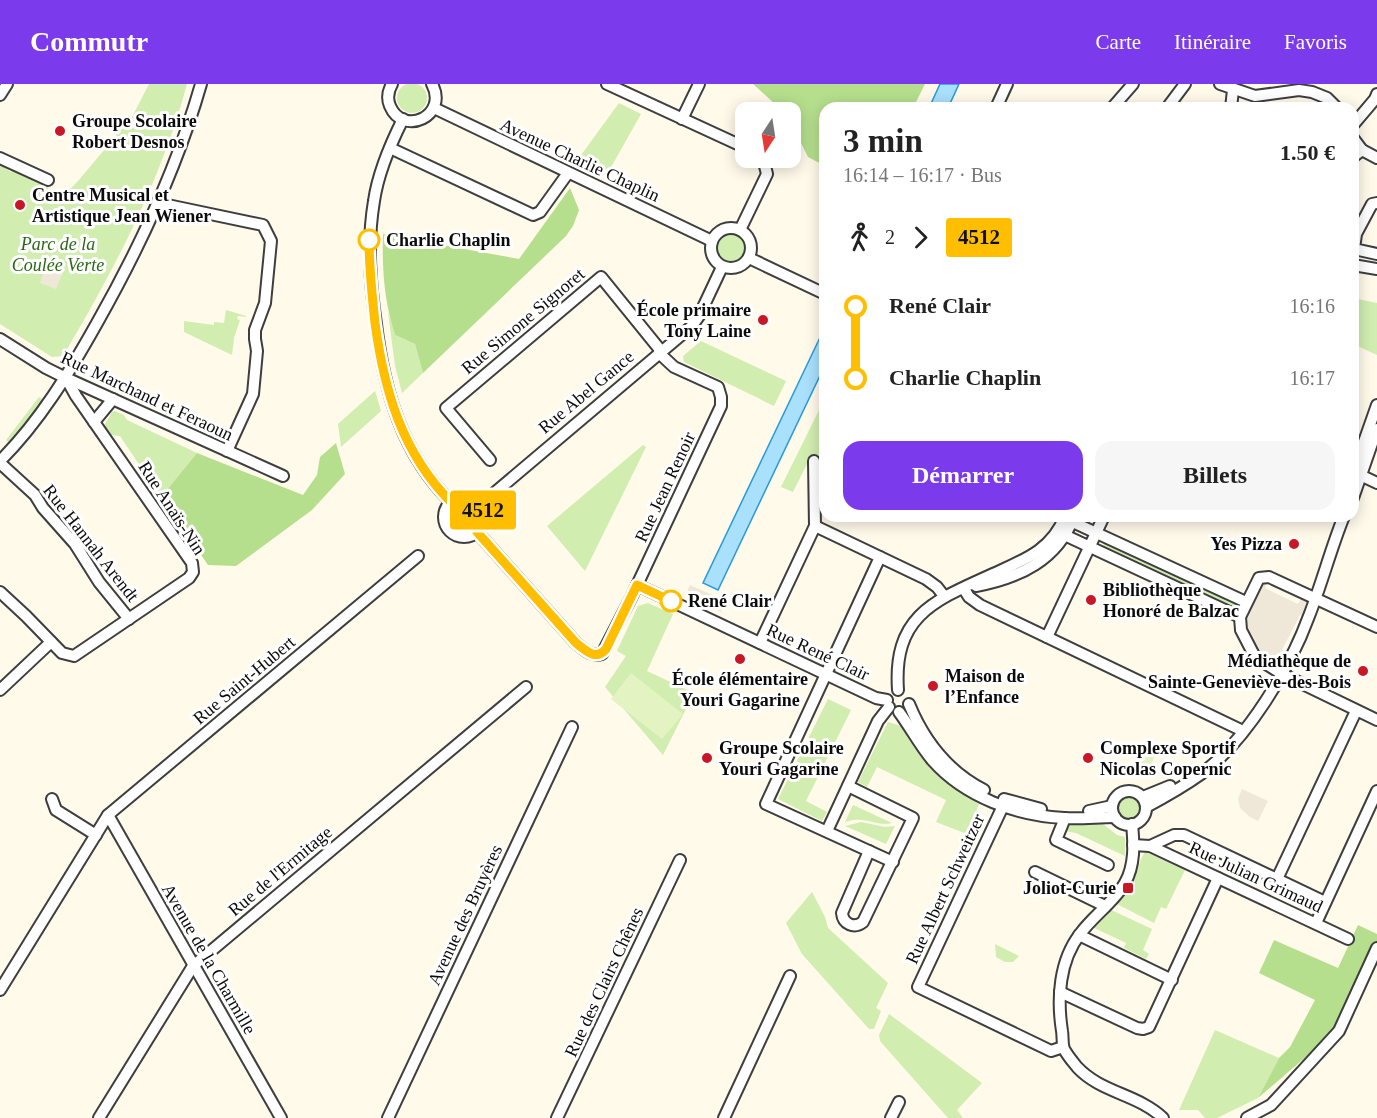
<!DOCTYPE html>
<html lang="fr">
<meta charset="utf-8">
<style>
body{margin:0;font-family:"Times New Roman",serif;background:#f6f6f6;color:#222;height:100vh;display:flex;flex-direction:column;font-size:22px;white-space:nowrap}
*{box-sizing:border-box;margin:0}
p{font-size:20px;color:#767676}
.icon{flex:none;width:33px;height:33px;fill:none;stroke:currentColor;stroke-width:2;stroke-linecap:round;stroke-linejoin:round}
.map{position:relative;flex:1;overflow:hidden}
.sheet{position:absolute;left:819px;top:18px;width:540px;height:420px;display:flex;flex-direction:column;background:#fff;border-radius:18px;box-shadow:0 3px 15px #0003}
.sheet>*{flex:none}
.badge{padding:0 12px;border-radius:4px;font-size:21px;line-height:39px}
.needle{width:39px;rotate:192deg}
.fabs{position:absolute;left:735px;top:18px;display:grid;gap:12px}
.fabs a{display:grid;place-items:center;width:66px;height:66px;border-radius:12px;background:#fff;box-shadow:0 3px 15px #0003;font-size:30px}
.map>.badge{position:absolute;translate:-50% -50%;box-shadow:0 0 0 3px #fff}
.legs{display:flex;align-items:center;gap:9px;height:66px;padding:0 24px;font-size:20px}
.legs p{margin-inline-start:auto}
.overview{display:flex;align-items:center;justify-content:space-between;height:102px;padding:0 24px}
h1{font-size:33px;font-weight:700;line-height:45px}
.action{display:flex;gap:12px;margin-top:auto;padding:12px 24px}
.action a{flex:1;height:69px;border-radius:18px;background:#7c3aed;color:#fff;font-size:24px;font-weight:700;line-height:69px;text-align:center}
.action a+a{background:#f6f6f6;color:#222}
ul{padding:0 24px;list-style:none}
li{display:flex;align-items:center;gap:21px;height:72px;font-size:22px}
li i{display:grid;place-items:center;width:9px;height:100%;margin:0 8px;background:currentColor}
li i::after{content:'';width:15px;height:15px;margin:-8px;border:4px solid;border-radius:50%;background:#fff}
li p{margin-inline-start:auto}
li:first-child i{background:linear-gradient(#0000 50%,currentColor 0)}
li:last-child i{background:linear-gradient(currentColor 50%,#0000 0)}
header{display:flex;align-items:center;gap:36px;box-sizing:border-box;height:84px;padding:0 30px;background:#7c3aed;color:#fff}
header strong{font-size:28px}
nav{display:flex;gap:33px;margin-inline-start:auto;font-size:21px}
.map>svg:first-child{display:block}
.green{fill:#d1edb0}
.forest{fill:#b5df8d}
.pitch{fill:#e4f3c2}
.plaza{fill:#efe8d9}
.water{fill:#a9e0fc;stroke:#2999da;stroke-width:1.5}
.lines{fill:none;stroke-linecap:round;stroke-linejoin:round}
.street-casing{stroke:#3e3e3e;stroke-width:14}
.street{stroke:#fff;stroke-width:10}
.line-1-casing{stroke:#fff;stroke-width:14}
.line-1{stroke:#ffbe00;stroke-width:9}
.poi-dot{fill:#c81725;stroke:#fff;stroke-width:2}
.stop-1-dot{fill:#fff;stroke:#ffbe00;stroke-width:3}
.labels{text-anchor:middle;stroke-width:6;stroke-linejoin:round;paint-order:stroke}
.poi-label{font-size:18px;font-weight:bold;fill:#0b0b0b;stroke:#fff;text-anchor:start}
.street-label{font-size:18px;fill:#0b0b0b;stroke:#fff}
.stop-label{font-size:18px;font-weight:bold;fill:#0b0b0b;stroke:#fff;text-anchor:start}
.park-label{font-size:18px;font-style:italic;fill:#2a6816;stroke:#fff}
</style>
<header>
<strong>Commutr</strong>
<nav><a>Carte</a><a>Itinéraire</a><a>Favoris</a></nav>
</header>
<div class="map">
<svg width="1377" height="1034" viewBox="0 0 1377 1034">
<rect width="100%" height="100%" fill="#fffaea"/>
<g class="green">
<circle cx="412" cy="14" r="15"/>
<path d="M 149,0 L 187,0 C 161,97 114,186 63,272 L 52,273 L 0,240 L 0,81 L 11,88 L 15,83 L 47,99 L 49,106 L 62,114 L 78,97 L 132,33 Z"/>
<path d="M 619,19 L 641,30 L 606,92 L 576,78 Z"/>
<circle cx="731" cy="165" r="15"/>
<path d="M 1353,214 L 1377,219 L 1377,271 L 1353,260 Z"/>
<path d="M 226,226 L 246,232 L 246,233 L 238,232 L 237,235 L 240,236 L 234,254 L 232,271 L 184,248 L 184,237 L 214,241 L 214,238 L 224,239 Z"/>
<path d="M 388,228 L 395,251 L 415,260 L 423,289 L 402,309 L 395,282 Z"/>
<path d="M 701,257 L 786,297 L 774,322 L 684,278 L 683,272 Z"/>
<path d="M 375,307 L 381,327 L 341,363 L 338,340 Z"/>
<path d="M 39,313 L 44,317 L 10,359 L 6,356 Z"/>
<path d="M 825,314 L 825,358 L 817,374 L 811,372 L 793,408 L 781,403 Z"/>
<path d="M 115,327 L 124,331 L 127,336 L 197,369 L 161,413 L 120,352 L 110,351 L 104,342 L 112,328 Z"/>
<path d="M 643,361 L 646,363 L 585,487 L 547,442 Z"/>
<circle cx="463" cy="433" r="15"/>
<path d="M 1105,457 L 1238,519 L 1234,526 L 1102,464 Z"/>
<path d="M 648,519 L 673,530 L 647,587 L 694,609 L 663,671 L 605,603 L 626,572 L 617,567 L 638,522 Z"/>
<path d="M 828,615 L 851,626 L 806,717 L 827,728 L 822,737 L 778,715 Z"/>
<path d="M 888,638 L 901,642 C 919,676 945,701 979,720 L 967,750 L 936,738 L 946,716 L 877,683 L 867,703 L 858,698 Z"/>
<circle cx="1128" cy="723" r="11"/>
<path d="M 853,721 L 892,739 C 875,743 866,731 845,738 Z"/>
<path d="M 861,738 L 885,743 L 895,742 L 886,760 L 845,742 Z"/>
<path d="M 1103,740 L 1117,751 L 1125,753 L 1125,772 L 1076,749 L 1065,747 L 1065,741 Z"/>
<path d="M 1145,768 L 1185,786 L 1166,825 L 1161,823 L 1154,839 L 1113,818 L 1132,803 L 1141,775 Z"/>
<path d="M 812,808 L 825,833 L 828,844 L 888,899 L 876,924 L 881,927 L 874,945 L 869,945 L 802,870 L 786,839 Z"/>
<path d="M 1107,824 L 1152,845 L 1143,866 L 1149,870 L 1146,875 L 1124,864 L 1126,859 L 1090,842 Z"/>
<path d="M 995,860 L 1019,872 L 1013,878 L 1005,878 L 996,873 Z"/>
<path d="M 889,930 L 982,999 L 957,1026 L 963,1034 L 948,1034 L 880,957 L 879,951 Z"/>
<path d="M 1215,946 L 1279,974 L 1258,1014 L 1217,1034 L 1205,1034 L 1198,1026 L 1179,1026 Z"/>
</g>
<g class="forest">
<path d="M 753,0 L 925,0 L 913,24 L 825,24 L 825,82 L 808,73 L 791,39 L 790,28 L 784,28 Z"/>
<path d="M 570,104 L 579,126 L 573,142 L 566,152 L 423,289 L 415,260 L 395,251 C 384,217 382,185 383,150 L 519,175 Z"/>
<path d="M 336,359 L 345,390 L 312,426 L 236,482 L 208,481 L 161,413 L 197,369 L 303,411 L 317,391 L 320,373 Z"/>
<path d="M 1358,841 L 1377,850 L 1377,859 L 1337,946 L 1258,1014 L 1279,974 L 1290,963 L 1315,916 L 1259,889 L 1274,856 L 1338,884 Z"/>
</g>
<g class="pitch">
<path d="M 631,589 L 683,630 L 662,655 L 611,615 Z"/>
<path d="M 1143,661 L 1157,667 L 1145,694 L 1131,688 Z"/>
</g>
<g class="plaza">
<path d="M 46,182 L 63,188 L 56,205 L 40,199 Z"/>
<path d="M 1269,493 L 1265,504 L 1298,520 L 1302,513 L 1309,519 L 1305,532 L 1300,531 L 1282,566 L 1287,568 L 1278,583 L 1258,572 L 1247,542 L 1240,540 L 1250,511 L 1257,510 L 1260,503 L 1257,498 Z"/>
<path d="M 690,501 L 726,517 L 721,528 L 685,512 Z"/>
<path d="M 1242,705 L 1268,717 L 1258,737 L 1250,733 L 1240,724 L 1238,715 Z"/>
</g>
<g class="water">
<path d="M 940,0 L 959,0 L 948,24 L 929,24 Z"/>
<path d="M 825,243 L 825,281 L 718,506 L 703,499 Z"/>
</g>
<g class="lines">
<g class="street-casing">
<g id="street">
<path d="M 392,0 C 388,7 387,15 390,22 C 403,53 449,32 432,0"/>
<path d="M 607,0 L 746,64"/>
<path d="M 1220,0 L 1255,12 L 1299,6 L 1312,8 L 1327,14 L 1337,24"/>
<path d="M 0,11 L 7,0"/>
<path d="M 434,24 L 712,157"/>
<path d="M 996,24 L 1007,0"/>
<path d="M 1112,24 L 1133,0"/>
<path d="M 1167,24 L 1185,0"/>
<path d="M 1231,24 L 1233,6"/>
<path d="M 403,35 C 390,61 378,89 374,117 C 367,159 370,199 376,240 C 384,306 402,370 451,418"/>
<path d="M 682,35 L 699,0"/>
<path d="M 1353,41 L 1375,15 L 1377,10"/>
<path d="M 1353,54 L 1362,66 L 1377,74"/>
<path d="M 390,64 L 533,131 L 540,128 L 568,89"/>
<path d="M 1353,73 L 1362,66"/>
<path d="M 0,74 L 48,96"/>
<path d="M 158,119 L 263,141 L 271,157 L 265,219 L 255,246 L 255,255 L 257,267 L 253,310 L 227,367"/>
<path d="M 1377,119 L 1372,120 L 1356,150 L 1354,165 L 1377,170"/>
<circle cx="731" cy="164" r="20"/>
<path d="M 740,146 L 767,90 L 763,74"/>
<path d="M 749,174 L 825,210"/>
<path d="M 1353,181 L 1377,185"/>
<path d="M 0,255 L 46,284 L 66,294 L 283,392"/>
<path d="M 94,338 L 113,315"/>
<path d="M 490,376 L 446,324 L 601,193 L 661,267"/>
<path d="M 0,377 C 40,337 69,289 97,239 C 140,163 177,84 201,0"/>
<path d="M 0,379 L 35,411 L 43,424 L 75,460 L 99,498 L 129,535"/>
<path d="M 1353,389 L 1377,321"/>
<path d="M 1356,389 L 1377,399"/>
<circle cx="464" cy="433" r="20"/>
<path d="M 1353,414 L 1377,345"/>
<path d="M 480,421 L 692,242 L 699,232 L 722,183"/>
<path d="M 1064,434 L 1246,518"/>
<path d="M 815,442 L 926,495 L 937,503 L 944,512"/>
<path d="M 477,448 L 576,559 C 585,566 591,573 602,570 L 631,514 L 721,322 L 721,313 L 718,303 L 674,283 L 659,269"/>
<path d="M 1058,448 L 1240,533"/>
<path d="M 880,473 L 766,720 L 893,778"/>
<path d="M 637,501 L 876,614 L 887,616"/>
<path d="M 976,502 C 1019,494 1058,476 1074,432"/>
<path d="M 964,505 L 969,513 L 980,521 L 1243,647"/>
<path d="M 0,508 L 26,532 L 62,569 L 74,572 L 189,494 L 193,488 L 192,479 L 76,312 L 66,294"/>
<path d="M 1377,543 L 1269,493 L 1259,494 L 1240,533 L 1241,546 L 1255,573 L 1282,590 L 1377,636"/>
<path d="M 1047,553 L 1104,432"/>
<path d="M 760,559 L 815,442 L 814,377"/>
<path d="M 0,606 L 51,558"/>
<path d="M 898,606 C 893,532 933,517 993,490 C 1024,476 1052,466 1065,432"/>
<path d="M 909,620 C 924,657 947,687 984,706"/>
<path d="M 899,628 C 911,644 920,662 933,677 C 965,713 1017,732 1064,734 C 1081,735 1098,733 1115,733"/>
<path d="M 848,702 L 913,734 L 863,838 C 854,845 843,840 842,829 L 869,767"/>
<circle cx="1129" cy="724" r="17"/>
<path d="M 1143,713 L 1170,702"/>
<path d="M 52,715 L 56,726 L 96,751"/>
<path d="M 1004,715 L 1041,725"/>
<path d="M 1003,722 L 918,903 L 1051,967 L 1063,963"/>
<path d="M 1146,723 C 1165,713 1184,702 1201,690 C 1247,656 1290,584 1309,532 C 1322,499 1331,464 1344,432"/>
<path d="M 1089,727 L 1112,722"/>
<path d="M 108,731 L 281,1034"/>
<path d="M 1065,734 L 1056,756 L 1108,781"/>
<path d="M 1132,740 C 1134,760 1135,781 1125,799 C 1114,818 1093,832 1080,850 C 1059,877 1057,915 1062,947 C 1063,952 1062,960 1064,965 C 1067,971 1073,978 1077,983 C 1101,1009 1138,1010 1163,1034"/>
<path d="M 827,747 L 878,637 L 889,623"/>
<path d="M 1133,761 L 1150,762 L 1348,855"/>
<path d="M 1150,762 L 1174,751 L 1184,751 L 1325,818"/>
<path d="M 1035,788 L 1105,822"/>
<path d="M 1277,795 L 1356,627"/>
<path d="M 1316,839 L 1377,707"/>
<path d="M 1079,851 L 1172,896"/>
<path d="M 0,906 L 108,731 L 418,472"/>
<path d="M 1060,908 L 1137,944 L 1143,945 L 1149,943 L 1218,794"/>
<path d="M 99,1034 L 193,882 L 526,603"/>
<path d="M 388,1034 L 572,643"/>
<path d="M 557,1034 L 680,776"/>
<path d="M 724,1034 L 790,892"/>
<path d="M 891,1034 L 899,1018"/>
<path d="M 1247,1034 L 1271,1021 L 1339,947 L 1377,864"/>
</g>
</g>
<use href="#street" class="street"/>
</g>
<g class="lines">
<g class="line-1-casing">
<path id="line-1" d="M 369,156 C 369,184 372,211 375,239 C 384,306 402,369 451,418 C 474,404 493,429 477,448 L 576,559 C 586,567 596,577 606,565 L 637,501 L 671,517"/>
</g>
<use href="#line-1" class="line-1"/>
</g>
<g class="poi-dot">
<circle cx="60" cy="47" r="6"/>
<circle cx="20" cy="121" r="6"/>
<circle cx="763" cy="236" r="6"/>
<circle cx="1294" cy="460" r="6"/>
<circle cx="1091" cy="516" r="6"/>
<circle cx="740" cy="575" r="6"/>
<circle cx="1363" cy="587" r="6"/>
<circle cx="933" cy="602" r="6"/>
<circle cx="707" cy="674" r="6"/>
<circle cx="1088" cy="674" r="6"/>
<rect x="1122" y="798" width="12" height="12" rx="3"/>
</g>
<g class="stop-1-dot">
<circle cx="369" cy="156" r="10"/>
<circle cx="671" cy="517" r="10"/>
</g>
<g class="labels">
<g class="poi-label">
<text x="72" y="43">Groupe Scolaire<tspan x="72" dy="21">Robert Desnos</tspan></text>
<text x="32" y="117">Centre Musical et<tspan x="32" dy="21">Artistique Jean Wiener</tspan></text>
<text x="751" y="232" text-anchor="end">École primaire<tspan x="751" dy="21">Tony Laine</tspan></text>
<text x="1282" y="466" text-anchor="end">Yes Pizza</text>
<text x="1103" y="512">Bibliothèque<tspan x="1103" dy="21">Honoré de Balzac</tspan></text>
<text x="1351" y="583" text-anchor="end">Médiathèque de<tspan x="1351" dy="21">Sainte-Geneviève-des-Bois</tspan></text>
<text x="945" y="598">Maison de<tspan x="945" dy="21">l’Enfance</tspan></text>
<text x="740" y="601" text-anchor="middle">École élémentaire<tspan x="740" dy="21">Youri Gagarine</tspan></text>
<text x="719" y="670">Groupe Scolaire<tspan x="719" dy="21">Youri Gagarine</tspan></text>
<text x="1100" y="670">Complexe Sportif<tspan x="1100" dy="21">Nicolas Copernic</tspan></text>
<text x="1116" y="810" text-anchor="end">Joliot-Curie</text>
</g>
<g class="street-label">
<text transform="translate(580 76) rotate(25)" y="6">Avenue Charlie Chaplin</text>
<text transform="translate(523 237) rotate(-40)" y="6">Rue Simone Signoret</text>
<text transform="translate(586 308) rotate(-40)" y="6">Rue Abel Gance</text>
<text transform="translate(147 312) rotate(25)" y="6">Rue Marchand et Feraoun</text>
<text transform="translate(665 403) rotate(-65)" y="6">Rue Jean Renoir</text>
<text transform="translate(172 424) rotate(57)" y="6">Rue Anaïs-Nin</text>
<text transform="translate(91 459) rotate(52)" y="6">Rue Hannah Arendt</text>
<text transform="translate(818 568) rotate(25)" y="6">Rue René Clair</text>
<text transform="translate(244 596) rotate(-40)" y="6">Rue Saint-Hubert</text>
<text transform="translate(280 787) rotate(-40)" y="6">Rue de l'Ermitage</text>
<text transform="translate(1256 793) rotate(25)" y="6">Rue Julian Grimaud</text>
<text transform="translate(945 805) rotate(-65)" y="6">Rue Albert Schweitzer</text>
<text transform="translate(465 831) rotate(-65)" y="6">Avenue des Bruyères</text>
<text transform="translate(209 875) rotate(60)" y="6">Avenue de la Charmille</text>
<text transform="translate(604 898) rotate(-65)" y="6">Rue des Clairs Chênes</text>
</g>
<g class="stop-label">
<text x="386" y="162">Charlie Chaplin</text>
<text x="688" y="523">René Clair</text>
</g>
<g class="park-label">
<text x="58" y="166">Parc de la<tspan x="58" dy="21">Coulée Verte</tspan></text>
</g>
</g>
</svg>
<div class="fabs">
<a><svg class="needle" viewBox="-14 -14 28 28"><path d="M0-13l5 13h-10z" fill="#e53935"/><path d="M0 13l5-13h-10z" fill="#767676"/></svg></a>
</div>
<b class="badge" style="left:483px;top:426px;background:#ffbe00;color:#111">4512</b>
<section class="sheet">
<div class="overview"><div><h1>3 min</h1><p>16:14 – 16:17 · Bus</p></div><b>1.50 €</b></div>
<div class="legs"><svg class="icon" aria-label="walk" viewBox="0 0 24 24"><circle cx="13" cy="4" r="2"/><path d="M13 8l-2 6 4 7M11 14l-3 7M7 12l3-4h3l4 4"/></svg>2<svg class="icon" aria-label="forward" viewBox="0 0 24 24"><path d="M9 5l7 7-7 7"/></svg><b class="badge" style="background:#ffbe00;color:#111">4512</b></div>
<ul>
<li><i style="color:#ffbe00"></i><b>René Clair</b><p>16:16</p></li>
<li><i style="color:#ffbe00"></i><b>Charlie Chaplin</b><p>16:17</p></li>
</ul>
<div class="action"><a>Démarrer</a><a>Billets</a></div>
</section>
</div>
